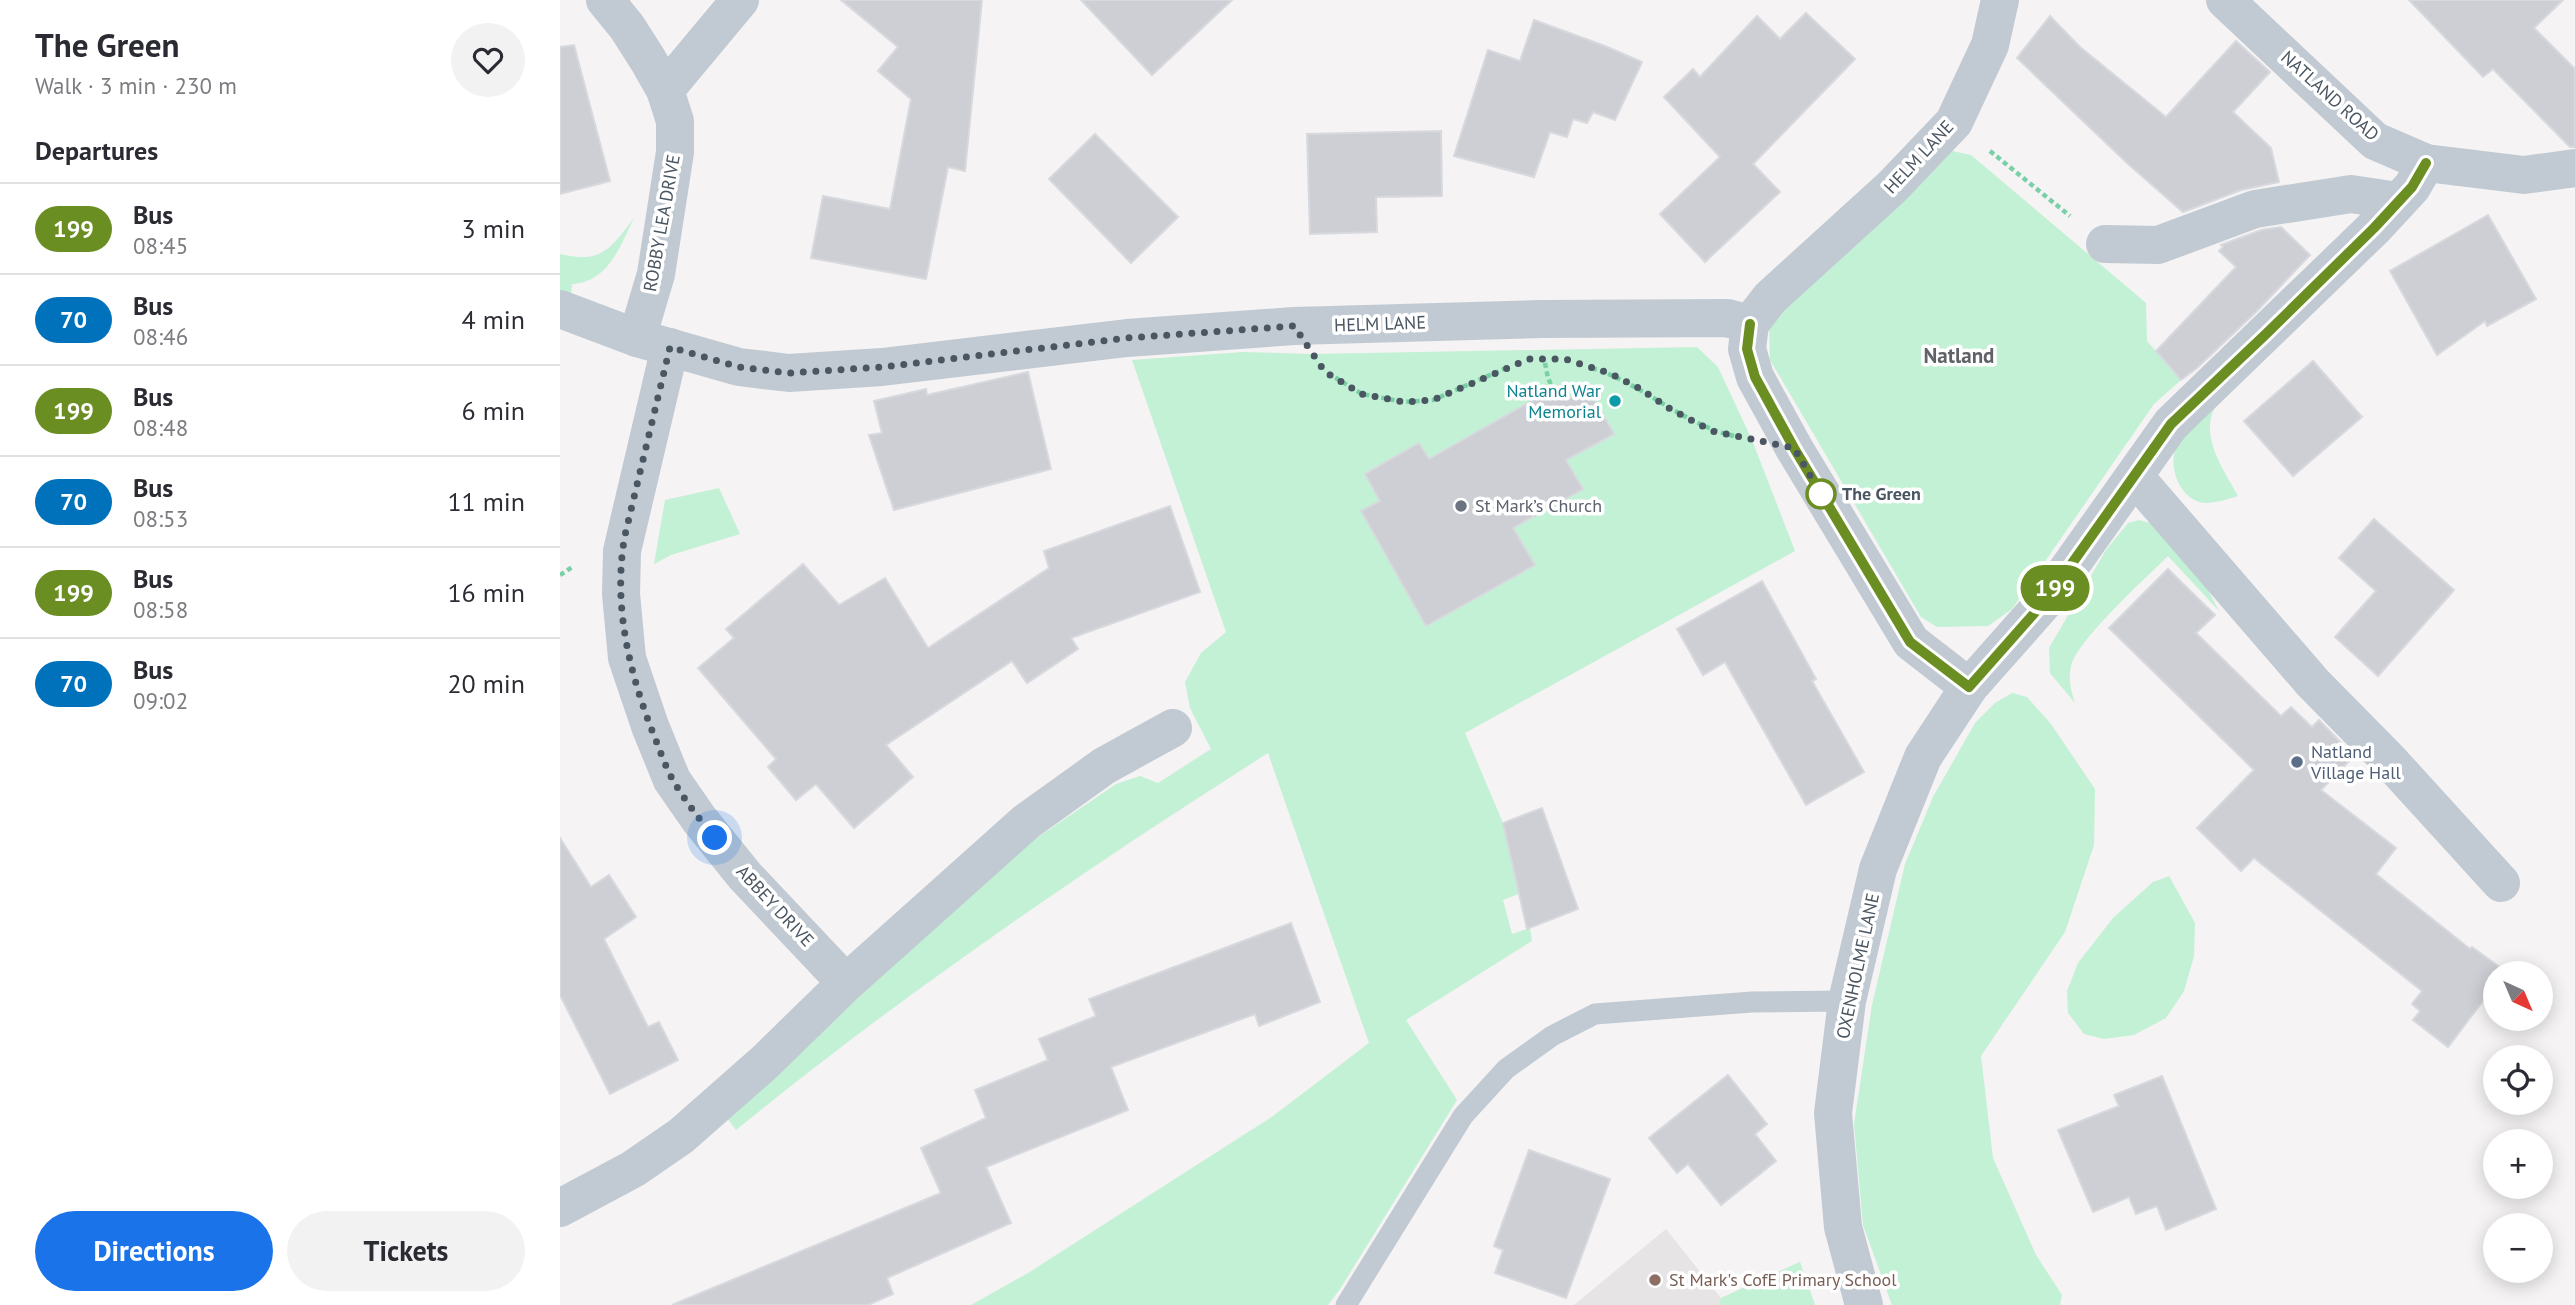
<!DOCTYPE html>
<meta charset="utf-8">
<style>
body{margin:0;font-family:"PT Sans",sans-serif;background:#f2f2f3;color:#2b2b33;height:100vh;display:flex;flex-direction:column;font-size:26px;white-space:nowrap}
*{box-sizing:border-box;margin:0}
p{font-size:23px;color:#7c7c81}
.icon{flex:none;width:38px;height:38px;fill:none;stroke:currentColor;stroke-width:2;stroke-linecap:round;stroke-linejoin:round}
.map{position:relative;flex:1;overflow:hidden}
.sheet{display:flex;flex-direction:column;background:#fff;width:560px}
.sheet>*{flex:none}
.badge{padding:0 14px;border-radius:23px;font-size:24px;line-height:46px}
.needle{width:46px;rotate:136deg}
.controls{position:absolute;left:1923px;top:961px;display:grid;gap:14px}
.controls a{display:grid;place-items:center;width:70px;height:70px;border-radius:50%;background:#fff;box-shadow:0 4px 18px #0003;font-size:35px}
.you{position:absolute;width:35px;height:35px;margin:-18px;border:5px solid #fff;border-radius:50%;background:#1a73e8;box-shadow:0 0 0 10px #1a73e833}
.map>.badge{position:absolute;translate:-50% -50%;box-shadow:0 0 0 4px #fff}
h2{padding:0 35px;font-size:26px;line-height:63px}
.round{display:grid;place-items:center;flex:none;width:74px;height:74px;border-radius:37px;background:#f2f2f3}
.head{display:flex;align-items:center;justify-content:space-between;height:119px;padding:0 35px}
h1{font-size:33px;font-weight:700;line-height:52px}
.action{display:flex;gap:14px;margin-top:auto;padding:14px 35px}
.action a{flex:1;height:80px;border-radius:42px;background:#1a73e8;color:#fff;font-size:28px;font-weight:700;line-height:80px;text-align:center}
.action a+a{background:#f2f2f3;color:#2b2b33}
ul{padding:0;list-style:none}
li{display:flex;align-items:center;gap:21px;height:91px;padding:0 35px;border-top:2px solid #e1e1e2}
li div{flex:1}
li b{display:block;font-size:26px}
li em{font-style:normal}
li .badge{min-width:77px;font-weight:700;text-align:center}
main{display:flex;flex:1;min-height:0}
.map>svg:first-child{display:block}
.education{fill:#e6e4e5}
.green{fill:#c3f1d5}
.building{fill:#cdcfd5;stroke:#d7d9de;stroke-width:2}
.lines{fill:none;stroke-linecap:round;stroke-linejoin:round}
.path{stroke:#7ad0a6;stroke-width:4.5;stroke-dasharray:5 3.5;stroke-linecap:butt}
.service{stroke:#c1cad2;stroke-width:21}
.minor{stroke:#c1cad2;stroke-width:38}
.tertiary{stroke:#c1cad2;stroke-width:38}
.line-casing{stroke:#fff;stroke-width:16}
.line{stroke:#6b8e23;stroke-width:10}
.walk{stroke:#4a5661;stroke-width:7;stroke-dasharray:0 12.6}
.culture-dot{fill:#0f9aa8;stroke:#fff;stroke-width:2.5}
.stop-dot{fill:#fff;stroke:#6b8e23;stroke-width:3.5}
.worship-dot{fill:#6b7280;stroke:#fff;stroke-width:2.5}
.service-dot{fill:#5c6f8a;stroke:#fff;stroke-width:2.5}
.education-dot{fill:#8d6e63;stroke:#fff;stroke-width:2.5}
.labels{text-anchor:middle;stroke-width:7;stroke-linejoin:round;paint-order:stroke}
.street-label{font-size:18px;fill:#4a5661;stroke:#fff}
.culture-label{font-size:18px;fill:#0d838f;stroke:#fff;text-anchor:end}
.stop-label{font-size:18px;font-weight:bold;fill:#4a5661;stroke:#fff;text-anchor:start}
.worship-label{font-size:18px;fill:#5b616d;stroke:#fff;text-anchor:start}
.service-label{font-size:18px;fill:#4e5e75;stroke:#fff;text-anchor:start}
.education-label{font-size:18px;fill:#785e54;stroke:#fff;text-anchor:start}
.quarter-label{font-size:21px;font-weight:bold;fill:#5f6368;stroke:#fff}
</style>
<main>
<section class="sheet">
<div class="head"><div><h1>The Green</h1><p>Walk · 3 min · 230 m</p></div><a class="round"><svg class="icon" aria-label="heart" viewBox="0 0 24 24"><path d="M12 20l-8-8c-3-5 5-10 8-4 3-6 11-1 8 4z"/></svg></a></div>
<h2>Departures</h2>
<ul>
<li><span class="badge" style="background:#6b8e23;color:#fff">199</span><div><b>Bus</b><p>08:45</p></div><em>3 min</em></li>
<li><span class="badge" style="background:#0072bc;color:#fff">70</span><div><b>Bus</b><p>08:46</p></div><em>4 min</em></li>
<li><span class="badge" style="background:#6b8e23;color:#fff">199</span><div><b>Bus</b><p>08:48</p></div><em>6 min</em></li>
<li><span class="badge" style="background:#0072bc;color:#fff">70</span><div><b>Bus</b><p>08:53</p></div><em>11 min</em></li>
<li><span class="badge" style="background:#6b8e23;color:#fff">199</span><div><b>Bus</b><p>08:58</p></div><em>16 min</em></li>
<li><span class="badge" style="background:#0072bc;color:#fff">70</span><div><b>Bus</b><p>09:02</p></div><em>20 min</em></li>
</ul>
<div class="action"><a>Directions</a><a>Tickets</a></div>
</section>
<div class="map">
<svg width="2015" height="1305" viewBox="0 0 2015 1305">
<rect width="100%" height="100%" fill="#f5f3f3"/>
<path class="education" d="M 1106,1229 L 1161,1298 L 1240,1262 L 1255,1305 L 1014,1305 Z"/>
<g class="green">
<path d="M 1392,151 L 1411,155 L 1586,303 L 1587,341 L 1621,380 L 1594,404 L 1452,609 L 1428,626 L 1377,627 L 1361,617 L 1210,360 L 1209,324 Z"/>
<path d="M 74,218 C 60,247 48,282 12,284 L 11,294 L 0,294 L 0,254 C 42,264 50,249 74,218 Z"/>
<path d="M 1137,347 L 1158,367 L 1192,440 L 1235,551 L 905,733 L 943,823 L 959,894 L 943,900 L 952,934 L 970,928 L 972,941 L 846,1020 L 897,1100 L 780,1289 L 768,1305 L 411,1305 L 468,1273 L 713,1116 L 809,1043 L 708,753 C 524,870 344,993 176,1130 L 167,1118 L 343,956 L 471,842 L 556,784 L 580,776 L 598,783 L 651,749 L 630,708 L 625,682 L 641,653 L 666,632 L 572,360 L 683,352 L 752,354 Z"/>
<path d="M 1669,392 C 1664,398 1655,406 1652,414 C 1643,442 1665,472 1678,496 C 1668,499 1656,503 1646,503 C 1619,502 1606,463 1618,443 C 1626,430 1657,404 1669,392 Z"/>
<path d="M 159,488 L 180,534 L 111,555 L 94,564 L 105,500 Z"/>
<path d="M 1579,520 L 1594,524 L 1645,584 L 1659,611 L 1608,556 C 1586,578 1518,639 1511,666 C 1508,680 1511,690 1515,703 L 1490,673 L 1489,648 L 1546,550 L 1568,523 Z"/>
<path d="M 1452,693 L 1467,697 L 1491,724 L 1535,789 L 1534,845 L 1505,932 L 1421,1056 L 1433,1158 L 1476,1255 L 1502,1295 L 1500,1305 L 1332,1305 L 1303,1225 L 1294,1124 L 1312,1005 L 1345,864 L 1373,797 L 1415,723 L 1435,703 Z"/>
<path d="M 1609,876 L 1635,923 L 1634,956 L 1624,991 L 1606,1018 L 1574,1035 L 1544,1039 L 1524,1034 L 1508,1013 L 1507,991 L 1518,963 L 1553,918 L 1593,882 Z"/>
<path d="M 1240,1262 L 1255,1305 L 1159,1305 L 1161,1298 Z"/>
</g>
<g class="building">
<path d="M 281,0 L 422,0 L 405,171 L 388,167 L 366,279 L 251,258 L 263,196 L 330,209 L 351,99 L 318,71 L 338,47 Z"/>
<path d="M 521,0 L 672,0 L 592,75 Z"/>
<path d="M 1849,0 L 2003,0 L 1974,28 L 2015,69 L 2015,147 L 2010,147 L 1933,69 L 1923,77 Z"/>
<path d="M 1246,13 L 1295,59 L 1193,164 L 1220,192 L 1145,262 L 1100,214 L 1160,157 L 1104,97 L 1133,69 L 1140,77 L 1197,16 L 1220,39 Z"/>
<path d="M 1490,16 L 1520,47 L 1606,117 L 1676,41 L 1710,72 L 1673,112 L 1711,148 L 1719,182 L 1681,190 L 1623,212 L 1567,163 L 1457,58 Z"/>
<path d="M 974,20 L 1045,46 L 1082,62 L 1055,120 L 1033,112 L 1027,123 L 1013,119 L 1007,137 L 990,132 L 974,177 L 894,156 L 928,50 L 960,61 Z"/>
<path d="M 14,45 L 50,181 L 0,194 L 0,47 Z"/>
<path d="M 881,131 L 882,196 L 816,197 L 817,232 L 750,234 L 747,134 Z"/>
<path d="M 535,134 L 618,217 L 571,263 L 489,179 Z"/>
<path d="M 1928,215 L 1976,299 L 1927,326 L 1925,321 L 1877,355 L 1830,271 Z"/>
<path d="M 1721,227 L 1750,255 L 1696,312 L 1637,368 L 1621,380 L 1596,351 L 1676,267 L 1659,251 L 1663,247 L 1661,245 L 1701,230 Z"/>
<path d="M 1753,361 L 1802,417 L 1733,476 L 1684,421 Z"/>
<path d="M 468,372 L 491,469 L 334,510 L 309,435 L 322,433 L 314,401 L 366,389 L 367,395 Z"/>
<path d="M 1000,385 L 1008,399 L 1028,388 L 1054,434 L 1006,460 L 1023,489 L 953,528 L 975,565 L 866,626 L 801,511 L 820,501 L 805,474 L 859,443 L 869,459 Z"/>
<path d="M 610,506 L 640,592 L 511,638 L 518,649 L 467,683 L 452,661 L 326,745 L 353,777 L 294,828 L 256,784 L 236,800 L 208,767 L 216,759 L 138,668 L 174,638 L 166,629 L 243,564 L 279,605 L 325,578 L 368,648 L 489,568 L 484,551 Z"/>
<path d="M 1814,519 L 1894,590 L 1818,676 L 1775,637 L 1816,591 L 1779,558 Z"/>
<path d="M 1608,569 L 1655,615 L 1636,633 L 1721,716 L 1731,707 L 1752,727 L 1759,720 L 1794,756 L 1761,790 L 1836,848 L 1816,874 L 1910,949 L 1912,947 L 1945,971 L 1936,973 L 1936,984 L 1888,1047 L 1853,1020 L 1860,1011 L 1852,1004 L 1862,991 L 1694,858 L 1681,871 L 1637,828 L 1694,770 L 1549,628 Z"/>
<path d="M 1202,581 L 1256,679 L 1252,681 L 1304,772 L 1246,805 L 1165,662 L 1143,675 L 1117,629 Z"/>
<path d="M 982,808 L 1018,909 L 967,929 L 943,823 Z"/>
<path d="M 0,838 L 31,887 L 49,875 L 76,917 L 44,939 L 88,1027 L 99,1022 L 118,1060 L 50,1094 L 0,995 Z"/>
<path d="M 731,923 L 760,1002 L 699,1026 L 695,1014 L 551,1067 L 568,1110 L 426,1167 L 451,1223 L 327,1278 L 333,1294 L 308,1305 L 112,1305 L 381,1193 L 361,1148 L 426,1118 L 415,1090 L 488,1060 L 479,1039 L 536,1016 L 529,999 Z"/>
<path d="M 1168,1075 L 1207,1124 L 1195,1134 L 1216,1161 L 1161,1205 L 1128,1164 L 1117,1173 L 1089,1138 Z"/>
<path d="M 1602,1076 L 1656,1209 L 1606,1230 L 1597,1206 L 1576,1214 L 1569,1197 L 1533,1212 L 1498,1130 L 1559,1106 L 1554,1095 Z"/>
<path d="M 969,1150 L 1050,1179 L 1006,1298 L 935,1273 L 943,1250 L 934,1246 Z"/>
</g>
<g class="lines">
<g class="path">
<path d="M 1430,151 L 1510,216"/>
<path d="M 985,363 L 988,378 L 993,389"/>
<path d="M 1032,368 C 1083,384 1122,424 1174,436"/>
<path d="M 768,373 L 802,394 L 844,402 L 873,400 L 946,368"/>
<path d="M 0,575 L 14,566"/>
</g>
<path class="service" d="M 786,1305 L 903,1116 L 946,1069 L 992,1036 L 1035,1014 L 1192,1002 L 1287,1001"/>
<g class="minor">
<path d="M 45,0 L 67,27 L 88,60 L 105,90 L 115,121 L 115,152 L 96,274 L 77,338"/>
<path d="M 105,90 L 180,0"/>
<path d="M 1545,244 L 1598,245 L 1695,209 L 1791,194 L 1838,201"/>
<path d="M 0,309 L 77,338 L 179,367 L 229,373 L 322,367 L 567,338 L 734,326 L 982,319 L 1167,318 L 1190,324"/>
<path d="M 1575,477 L 1753,683 L 1828,759 L 1941,883"/>
<path d="M 1409,687 L 1351,642 L 1234,448 L 1195,377 L 1187,349 L 1190,324 L 1210,298 L 1332,187 L 1394,122 L 1430,45 L 1440,0"/>
<path d="M 286,983 L 466,822 L 544,766 L 613,728"/>
<path d="M 0,1208 L 73,1169 L 121,1136 L 205,1062 L 286,983 L 185,876 L 139,819 L 112,780 L 90,726 L 67,658 L 61,594 L 62,551 L 110,347"/>
<path d="M 1304,1305 L 1283,1227 L 1273,1113 L 1287,1001 L 1318,869 L 1363,757 L 1409,687 L 1486,600 L 1611,424 L 1814,228 L 1852,187 L 1866,163"/>
</g>
<path class="tertiary" d="M 1665,0 L 1815,141 L 1866,163 L 1964,175 L 2015,168"/>
</g>
<g class="lines">
<g class="line-casing">
<path id="line" d="M 1190,324 L 1187,349 L 1195,377 L 1234,448 L 1350,642 L 1409,687 L 1486,600 L 1611,424 L 1706,334 L 1814,228 L 1852,187 L 1866,163"/>
</g>
<use href="#line" class="line"/>
<path class="walk" d="M 155,838 C 140,820 126,802 114,782 C 107,770 102,756 97,743 C 70,677 52,606 65,535 L 110,347 L 179,367 L 229,373 L 322,367 L 567,338 L 734,326 L 765,372 L 802,394 L 844,402 L 873,400 L 969,359 L 1005,359 L 1049,373 L 1077,387 L 1112,410 L 1152,431 L 1234,448 L 1261,494"/>
</g>
<circle class="culture-dot" cx="1055" cy="401" r="7"/>
<circle class="stop-dot" cx="1261" cy="494" r="14"/>
<circle class="worship-dot" cx="901" cy="506" r="7"/>
<circle class="service-dot" cx="1737" cy="762" r="7"/>
<circle class="education-dot" cx="1095" cy="1280" r="7"/>
<g class="labels">
<g class="street-label">
<text transform="translate(1770 96) rotate(42)" y="6">NATLAND ROAD</text>
<text transform="translate(1359 157) rotate(-47)" y="6">HELM LANE</text>
<text transform="translate(102 223) rotate(-80)" y="6">ROBBY LEA DRIVE</text>
<text transform="translate(820 324) rotate(-2)" y="6">HELM LANE</text>
<text transform="translate(215 906) rotate(47)" y="6">ABBEY DRIVE</text>
<text transform="translate(1298 966) rotate(-78)" y="6">OXENHOLME LANE</text>
</g>
<g class="culture-label">
<text x="1041" y="397">Natland War<tspan x="1041" dy="21">Memorial</tspan></text>
</g>
<g class="stop-label">
<text x="1282" y="500">The Green</text>
</g>
<g class="worship-label">
<text x="915" y="512">St Mark’s Church</text>
</g>
<g class="service-label">
<text x="1751" y="758">Natland<tspan x="1751" dy="21">Village Hall</tspan></text>
</g>
<g class="education-label">
<text x="1109" y="1286">St Mark's CofE Primary School</text>
</g>
<g class="quarter-label">
<text x="1399" y="363">Natland</text>
</g>
</g>
</svg>
<div class="controls">
<a><svg class="needle" viewBox="-14 -14 28 28"><path d="M0-13l5 13h-10z" fill="#e53935"/><path d="M0 13l5-13h-10z" fill="#7c7c81"/></svg></a>
<a><svg class="icon" aria-label="locate" viewBox="0 0 24 24"><circle cx="12" cy="12" r="6"/><path d="M12 2v4M12 18v4M2 12h4M18 12h4"/></svg></a>
<a>+</a>
<a>−</a>
</div>
<div class="you" style="left:155px;top:838px"></div>
<b class="badge" style="left:1495px;top:588px;background:#6b8e23;color:#fff">199</b>
</div>
</main>
